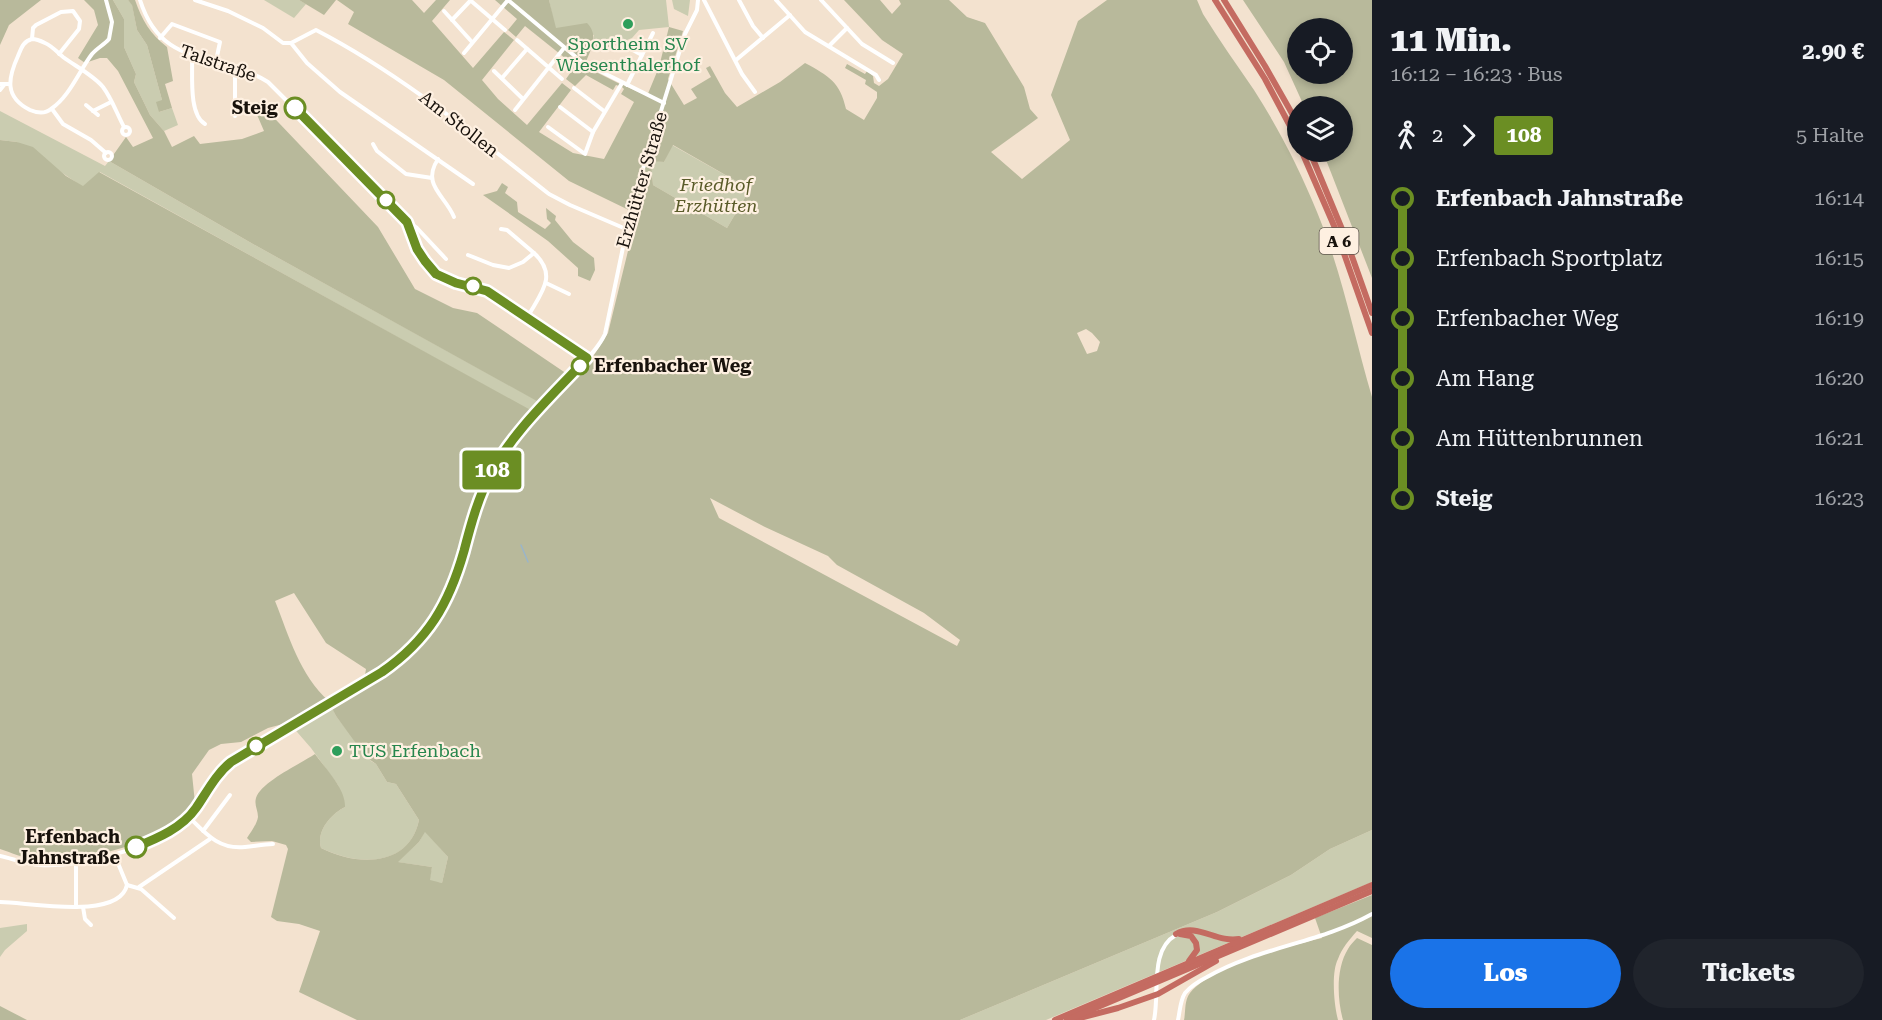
<!DOCTYPE html>
<html lang="de">
<meta charset="utf-8">
<style>
body{margin:0;font-family:"Roboto Serif",serif;background:#20242c;color:#f1f3f6;height:100vh;display:flex;flex-direction:column;font-size:22px;white-space:nowrap}
*{box-sizing:border-box;margin:0}
p{font-size:20px;color:#9ea1a6}
.icon{flex:none;width:33px;height:33px;fill:none;stroke:currentColor;stroke-width:2;stroke-linecap:round;stroke-linejoin:round}
.map{position:relative;flex:1;overflow:hidden}
.drawer{display:flex;flex-direction:column;background:#171b24;width:510px}
.drawer>*{flex:none}
.badge{padding:0 12px;border-radius:4px;font-size:21px;line-height:39px}
.buttons{position:absolute;left:1287px;top:18px;display:grid;gap:12px}
.buttons a{display:grid;place-items:center;width:66px;height:66px;border-radius:50%;background:#171b24;box-shadow:0 3px 9px #0003;font-size:30px}
.map>.badge{position:absolute;translate:-50% -50%;box-shadow:0 0 0 3px #fff}
.legs{display:flex;align-items:center;gap:9px;height:66px;padding:0 18px;font-size:20px}
.legs p{margin-inline-start:auto}
.headline{display:flex;align-items:center;justify-content:space-between;height:102px;padding:0 18px}
h1{font-size:33px;font-weight:800;line-height:45px}
.action{display:flex;gap:12px;margin-top:auto;padding:12px 18px}
.action a{flex:1;height:69px;border-radius:36px;background:#1a73e8;color:#fff;font-size:24px;font-weight:800;line-height:69px;text-align:center}
.action a+a{background:#20242c;color:#f1f3f6}
ul{padding:0 18px;list-style:none}
li{display:flex;align-items:center;gap:21px;height:60px;font-size:22px}
li i{display:grid;place-items:center;width:9px;height:100%;margin:0 8px;background:currentColor}
li i::after{content:'';width:15px;height:15px;margin:-8px;border:4px solid;border-radius:50%;background:#171b24}
li p{margin-inline-start:auto}
li:first-child i{background:linear-gradient(#0000 50%,currentColor 0)}
li:last-child i{background:linear-gradient(currentColor 50%,#0000 0)}
main{display:flex;flex:1;min-height:0}
.map>svg:first-child{display:block}
.green{fill:#caccb0}
.forest{fill:#b8b99b;fill-rule:evenodd}
.lines{fill:none;stroke-linecap:round;stroke-linejoin:round}
.stream{stroke:#9ab5c9;stroke-width:1.5}
.minor{stroke:#fff;stroke-width:4}
.highway{stroke:#c46b61;stroke-width:6}
.line-1-casing{stroke:#fff;stroke-width:14}
.line-1{stroke:#6b8e23;stroke-width:9}
.leisure-dot{fill:#2e9e5b;stroke:#fef0e1;stroke-width:2}
.stop-1-dot{fill:#fff;stroke:#6b8e23;stroke-width:3}
.labels{text-anchor:middle;stroke-width:4.5;stroke-linejoin:round;paint-order:stroke}
.shield{fill:#fef0e1;stroke:#5d554c;stroke-width:1.5}
.shield-label{font-size:16px;font-weight:bold;fill:#18120c}
.leisure-label{font-size:18px;fill:#27864d;stroke:#fef0e1}
.street-label{font-size:18px;fill:#18120c;stroke:#fef0e1}
.stop-label{font-size:18px;font-weight:bold;fill:#18120c;stroke:#fef0e1;text-anchor:end}
.park-label{font-size:18px;font-style:italic;fill:#5a5b29;stroke:#fef0e1}
</style>
<main>
<div class="map">
<svg width="1372" height="1020" viewBox="0 0 1372 1020">
<rect width="100%" height="100%" fill="#f3e2cf"/>
<g class="green">
<path d="M 113,0 L 128,0 L 132,4 L 137,30 L 147,45 L 162,100 L 159,112 L 172,108 L 178,125 L 164,131 L 150,115 L 134,82 L 136,74 L 124,47 L 124,19 Z"/>
<path d="M 264,0 L 299,0 L 306,4 L 294,18 Z"/>
<path d="M 549,0 L 666,0 L 669,27 L 639,30 L 632,38 L 607,48 L 597,47 L 593,42 L 594,35 L 555,28 Z"/>
<path d="M 672,0 L 690,0 L 688,16 L 674,9 Z"/>
<path d="M 0,111 L 105,166 L 109,161 L 253,244 L 545,405 L 536,414 L 100,172 L 83,187 L 17,142 L 0,140 Z"/>
<path d="M 672,145 L 750,189 L 727,228 L 653,185 L 651,160 L 664,162 Z"/>
<path d="M 330,703 L 336,716 L 371,761 L 376,764 L 387,782 L 396,784 L 419,820 C 409,868 357,866 321,848 C 316,831 331,814 345,807 L 338,785 L 311,748 L 291,725 Z"/>
<path d="M 1372,830 L 1372,882 L 1046,1020 L 960,1020 L 1217,912 L 1291,875 L 1330,849 Z"/>
<path d="M 425,831 L 448,857 L 442,883 L 429,881 L 432,867 L 397,862 L 419,842 Z"/>
<path d="M 27,924 L 27,931 L 5,950 L 0,957 L 0,928 Z"/>
</g>
<g class="forest">
<path d="M 0,0 L 41,0 L 9,25 L 0,45 Z"/>
<path d="M 84,0 L 113,0 L 124,19 L 124,47 L 136,74 L 134,82 L 150,115 L 164,131 L 172,147 L 194,136 L 200,144 L 242,139 L 264,131 L 255,110 L 250,104 L 259,102 L 378,227 L 415,289 L 453,308 L 477,313 L 573,378 L 594,355 L 608,333 L 637,214 L 569,181 L 444,80 L 348,24 L 354,12 L 337,0 L 412,0 L 424,13 L 436,0 L 450,0 L 432,21 L 473,68 L 504,32 L 514,40 L 482,80 L 498,99 L 527,125 L 562,83 L 571,90 L 539,132 L 573,153 L 604,159 L 634,102 L 621,94 L 624,89 L 622,87 L 623,85 L 647,96 L 659,67 L 669,27 L 683,31 L 668,79 L 684,105 L 697,98 L 691,89 L 711,77 L 706,68 L 710,66 L 725,93 L 737,107 L 780,82 L 805,63 C 829,76 840,82 846,109 L 864,120 L 877,98 L 877,92 L 865,84 L 866,80 L 845,68 L 847,64 L 865,74 L 867,71 L 873,76 L 874,83 L 879,86 L 888,79 L 903,54 L 882,40 L 844,0 L 880,0 L 892,14 L 901,4 L 899,0 L 949,0 L 967,17 L 985,23 L 1024,87 L 1030,109 L 1038,118 L 991,152 L 1022,179 L 1070,140 L 1051,95 L 1078,21 L 1107,0 L 1197,0 L 1203,14 C 1219,40 1237,65 1254,90 C 1279,129 1300,170 1317,212 C 1342,272 1354,336 1372,397 L 1372,830 L 1330,849 L 1291,875 L 1217,912 L 960,1020 L 357,1020 L 299,992 L 320,931 L 299,924 L 277,921 L 271,917 L 288,849 L 286,845 L 272,841 L 251,842 L 247,838 C 251,832 257,824 258,817 C 258,810 254,805 256,798 C 261,782 300,764 315,754 C 325,768 346,789 345,807 C 331,814 316,831 321,848 C 356,866 409,868 419,820 L 396,784 L 387,782 L 376,764 L 366,757 L 336,716 L 330,704 L 291,725 L 283,724 L 268,728 L 241,742 L 221,744 L 209,750 L 192,774 L 195,803 C 167,844 83,863 36,859 C 23,858 12,853 0,849 L 0,140 L 17,142 L 33,147 L 66,176 L 83,186 L 99,172 L 536,413 L 544,405 L 253,244 L 109,161 L 126,137 L 133,147 L 153,138 L 118,71 L 107,58 L 100,58 L 85,63 L 78,58 L 98,25 L 94,10 ZM 673,145 L 750,189 L 727,228 L 653,185 L 651,161 L 664,162 ZM 1086,329 L 1092,333 L 1100,342 L 1097,351 L 1087,354 L 1077,333 ZM 710,498 L 765,527 L 828,556 L 837,565 L 924,613 L 960,640 L 957,646 L 719,518 ZM 294,593 L 326,643 L 366,669 L 365,675 L 329,701 C 300,676 289,636 275,601 ZM 425,832 L 448,857 L 442,883 L 430,880 L 432,867 L 398,862 L 419,842 Z"/>
<path d="M 128,0 L 135,0 C 142,20 150,34 167,47 L 173,81 L 165,84 L 172,108 L 159,112 L 156,102 L 162,100 L 147,45 L 137,30 L 132,5 Z"/>
<path d="M 299,0 L 336,0 L 324,15 Z"/>
<path d="M 495,0 L 549,0 L 556,28 L 587,23 C 600,36 590,51 584,66 L 620,84 L 619,86 L 616,85 L 613,90 L 586,75 L 575,86 L 566,79 L 575,66 L 525,26 L 516,37 L 508,30 L 517,19 Z"/>
<path d="M 1243,0 L 1372,0 L 1372,278 L 1323,152 L 1342,152 L 1342,106 L 1304,106 L 1284,62 ZM 1298,28 L 1342,28 L 1342,74 L 1298,74 Z"/>
<path d="M 502,183 L 508,187 L 505,193 L 517,202 L 518,212 L 545,229 L 551,223 L 547,219 L 546,208 L 556,216 L 555,220 L 573,242 L 594,258 L 595,270 L 590,281 L 578,276 L 578,268 L 548,241 L 483,195 L 497,191 Z"/>
<path d="M 1372,895 L 1372,938 L 1357,931 C 1349,940 1342,948 1338,959 C 1331,972 1334,1005 1338,1020 L 1184,1020 C 1186,1011 1184,1001 1190,993 C 1211,966 1289,946 1322,938 L 1315,918 Z"/>
<path d="M 1357,938 L 1372,945 L 1372,1020 L 1343,1020 C 1337,999 1336,968 1348,949 C 1350,945 1354,941 1357,938 Z"/>
<path d="M 0,1006 L 27,1020 L 0,1020 Z"/>
</g>
<g class="lines">
<path class="stream" d="M 521,545 L 528,562"/>
<g class="minor">
<path d="M 106,0 L 112,22 L 109,39 C 104,45 97,48 92,54 C 79,71 70,96 51,109 C 45,114 37,113 30,110 C 4,97 8,78 18,56 C 21,49 23,41 32,39 C 36,39 41,41 45,43 C 52,46 57,52 63,57 C 75,66 93,75 103,87 C 112,99 117,114 124,127"/>
<path d="M 140,0 C 162,70 216,50 268,82 L 407,221 L 417,249 L 425,261 L 436,274 L 456,283 L 487,291 L 587,358"/>
<path d="M 195,0 L 228,11 L 263,28 L 283,43 L 291,43 L 316,30 C 401,74 474,135 549,194 L 570,205 L 626,229"/>
<path d="M 470,0 L 505,30"/>
<path d="M 704,0 L 742,74 L 755,92"/>
<path d="M 739,0 L 753,26 L 763,38"/>
<path d="M 776,0 L 805,32 L 876,75 L 879,80"/>
<path d="M 821,0 L 862,44 L 893,63"/>
<path d="M 444,11 L 472,42"/>
<path d="M 452,20 L 470,1"/>
<path d="M 160,38 L 172,24 L 220,42 L 216,61"/>
<path d="M 32,39 L 33,28 L 36,25 L 61,12 L 73,11 L 80,21 L 79,29 L 59,54"/>
<path d="M 517,40 L 562,79"/>
<path d="M 291,43 L 307,63 L 340,92 L 473,184"/>
<path d="M 829,46 L 847,28"/>
<path d="M 629,48 L 642,55"/>
<path d="M 464,53 L 508,0 L 582,62 L 664,103"/>
<path d="M 192,55 C 193,73 188,114 205,124"/>
<path d="M 736,60 L 790,15"/>
<path d="M 235,66 L 235,116"/>
<path d="M 494,71 L 523,99"/>
<path d="M 502,78 L 527,49"/>
<path d="M 0,84 L 9,84"/>
<path d="M 627,85 L 653,33"/>
<path d="M 574,88 L 604,111"/>
<path d="M 0,90 L 4,85"/>
<path d="M 86,105 L 98,115"/>
<path d="M 560,107 L 593,132"/>
<path d="M 52,109 L 63,124 L 91,140 L 106,153"/>
<path d="M 515,110 L 564,48"/>
<path d="M 93,111 L 111,102"/>
<path d="M 548,127 L 585,154 L 593,132 L 622,83"/>
<circle cx="126" cy="131" r="4"/>
<path d="M 373,144 L 377,151 L 406,174 L 432,178"/>
<circle cx="108" cy="156" r="4"/>
<path d="M 438,159 C 421,185 445,195 454,217"/>
<path d="M 408,222 L 417,228 L 446,259"/>
<path d="M 501,229 L 507,230 L 534,253"/>
<path d="M 468,255 L 493,265 L 509,268 L 523,262 L 534,253 C 559,276 540,294 527,318"/>
<path d="M 546,283 L 569,294"/>
<path d="M 189,817 C 205,833 219,850 245,847 C 255,846 264,844 273,844"/>
<path d="M 203,831 L 230,795"/>
<path d="M 0,856 C 13,859 27,864 40,865 C 81,867 156,848 186,819 C 204,803 211,777 231,762 L 382,672 C 422,644 447,609 461,563 C 471,529 478,494 496,464 C 517,430 547,402 574,373 C 585,361 598,349 605,334 L 632,204 L 685,34 L 697,10 L 698,0"/>
<path d="M 115,856 L 127,885"/>
<path d="M 76,862 L 76,907"/>
<path d="M 127,885 L 141,889 L 174,918"/>
<path d="M 139,887 L 210,839"/>
<path d="M 0,902 C 28,902 119,921 127,885"/>
<path d="M 83,907 L 85,919 L 91,925"/>
<path d="M 1154,1020 C 1160,993 1149,950 1176,935"/>
<path d="M 1178,1020 C 1180,1011 1180,1001 1185,993 C 1191,986 1199,981 1207,977 C 1259,947 1320,943 1372,914"/>
</g>
<g class="highway">
<path d="M 1215,0 L 1265,79 L 1298,141"/>
<path d="M 1224,0 L 1265,66 L 1298,124"/>
<path d="M 1302,152 L 1335,228 L 1372,333"/>
<path d="M 1310,152 L 1344,234 L 1372,313"/>
<path d="M 1176,934 C 1197,922 1216,943 1239,939"/>
<path d="M 1180,934 L 1191,936 L 1196,943 L 1197,950 L 1189,961"/>
<path d="M 1076,1019 L 1118,1008 L 1158,994 L 1216,961"/>
<path d="M 1055,1020 L 1372,885"/>
<path d="M 1067,1020 L 1372,891"/>
</g>
</g>
<g class="lines">
<g class="line-1-casing">
<path id="line-1" d="M 136,847 C 158,838 182,828 196,808 C 207,792 216,774 231,762 L 382,672 C 428,640 449,604 464,551 C 471,524 478,498 491,473 C 514,430 554,394 587,358 L 487,291 L 456,283 L 436,274 L 425,261 L 417,249 L 407,222 L 295,108"/>
</g>
<use href="#line-1" class="line-1"/>
</g>
<g class="leisure-dot">
<circle cx="628" cy="24" r="6"/>
<circle cx="337" cy="751" r="6"/>
</g>
<g class="stop-1-dot">
<circle cx="295" cy="108" r="10"/>
<circle cx="386" cy="200" r="8"/>
<circle cx="473" cy="286" r="8"/>
<circle cx="580" cy="366" r="8"/>
<circle cx="256" cy="746" r="8"/>
<circle cx="136" cy="847" r="10"/>
</g>
<g class="labels">
<rect class="shield" x="1319.5" y="228" width="39" height="26" rx="4.5"/>
<g class="shield-label">
<text x="1339" y="247">A 6</text>
</g>
<g class="leisure-label">
<text x="628" y="50">Sportheim SV<tspan x="628" dy="21">Wiesenthalerhof</tspan></text>
<text x="349" y="757" text-anchor="start">TUS Erfenbach</text>
</g>
<g class="street-label">
<text transform="translate(218 63) rotate(19)" y="6">Talstraße</text>
<text transform="translate(459 124) rotate(38)" y="6">Am Stollen</text>
<text transform="translate(642 180) rotate(-74)" y="6">Erzhütter Straße</text>
</g>
<g class="stop-label">
<text x="278" y="114">Steig</text>
<text x="594" y="372" text-anchor="start">Erfenbacher Weg</text>
<text x="120" y="843">Erfenbach<tspan x="120" dy="21">Jahnstraße</tspan></text>
</g>
<g class="park-label">
<text x="716" y="191">Friedhof<tspan x="716" dy="21">Erzhütten</tspan></text>
</g>
</g>
</svg>
<div class="buttons">
<a><svg class="icon" aria-label="locate" viewBox="0 0 24 24"><circle cx="12" cy="12" r="6"/><path d="M12 2v4M12 18v4M2 12h4M18 12h4"/></svg></a>
<a><svg class="icon" aria-label="layers" viewBox="0 0 24 24"><path d="M12 4l9 5-9 5-9-5zM3 14l9 5 9-5"/></svg></a>
</div>
<b class="badge" style="left:492px;top:470px;background:#6b8e23;color:#fff">108</b>
</div>
<section class="drawer">
<div class="headline"><div><h1>11 Min.</h1><p>16:12 – 16:23 · Bus</p></div><b>2.90 €</b></div>
<div class="legs"><svg class="icon" aria-label="walk" viewBox="0 0 24 24"><circle cx="13" cy="4" r="2"/><path d="M13 8l-2 6 4 7M11 14l-3 7M7 12l3-4h3l4 4"/></svg>2<svg class="icon" aria-label="forward" viewBox="0 0 24 24"><path d="M9 5l7 7-7 7"/></svg><b class="badge" style="background:#6b8e23;color:#fff">108</b><p>5 Halte</p></div>
<ul>
<li><i style="color:#6b8e23"></i><b>Erfenbach Jahnstraße</b><p>16:14</p></li>
<li><i style="color:#6b8e23"></i><span>Erfenbach Sportplatz</span><p>16:15</p></li>
<li><i style="color:#6b8e23"></i><span>Erfenbacher Weg</span><p>16:19</p></li>
<li><i style="color:#6b8e23"></i><span>Am Hang</span><p>16:20</p></li>
<li><i style="color:#6b8e23"></i><span>Am Hüttenbrunnen</span><p>16:21</p></li>
<li><i style="color:#6b8e23"></i><b>Steig</b><p>16:23</p></li>
</ul>
<div class="action"><a>Los</a><a>Tickets</a></div>
</section>
</main>
